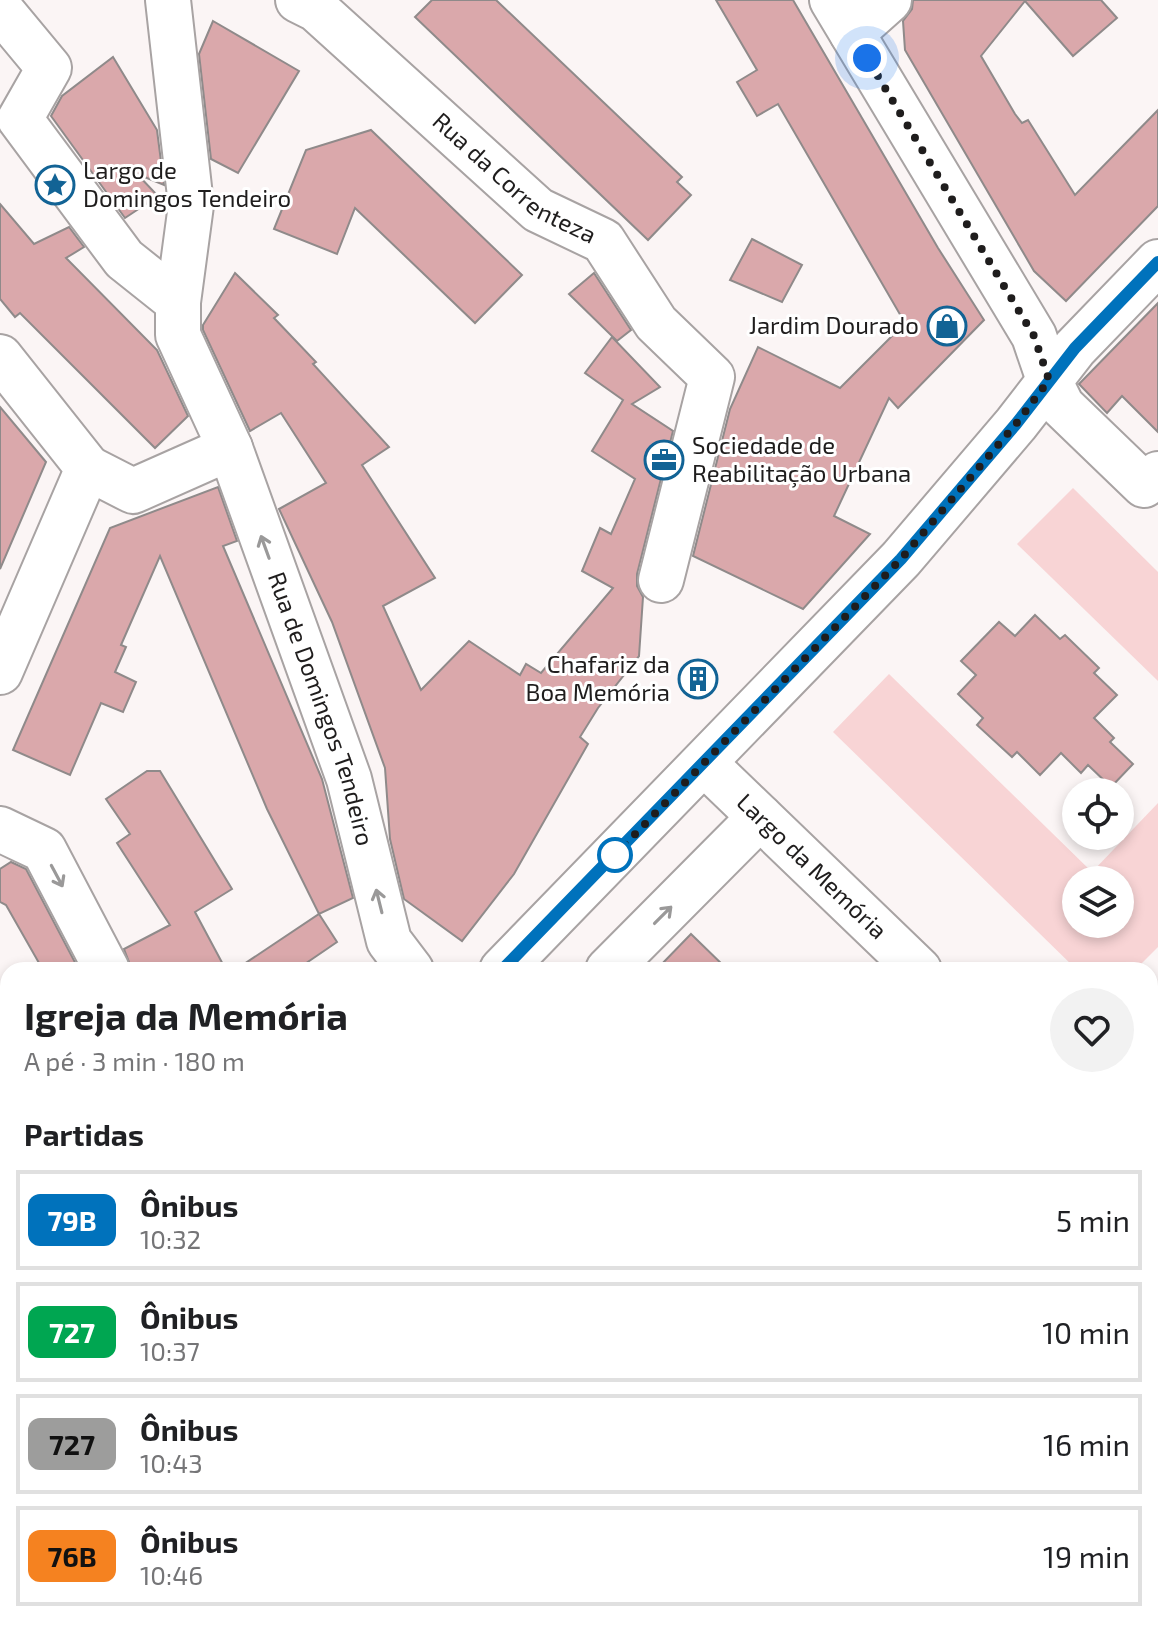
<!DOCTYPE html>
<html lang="pt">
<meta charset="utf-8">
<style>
body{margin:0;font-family:"Exo 2",sans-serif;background:#f2f2f2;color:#202124;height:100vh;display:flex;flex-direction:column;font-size:30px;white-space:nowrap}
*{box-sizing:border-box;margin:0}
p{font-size:26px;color:#757577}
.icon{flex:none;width:44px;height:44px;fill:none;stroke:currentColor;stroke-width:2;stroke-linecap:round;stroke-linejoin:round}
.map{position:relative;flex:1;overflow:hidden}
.details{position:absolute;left:0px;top:962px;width:1158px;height:672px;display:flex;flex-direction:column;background:#fff;border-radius:24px 24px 0 0;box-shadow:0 4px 12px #0003}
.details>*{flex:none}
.badge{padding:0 16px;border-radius:12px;font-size:28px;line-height:52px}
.fabs{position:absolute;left:1062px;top:778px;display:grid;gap:16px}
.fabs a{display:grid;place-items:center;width:72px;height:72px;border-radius:50%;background:#fff;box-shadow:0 4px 12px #0003;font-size:40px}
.you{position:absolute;width:40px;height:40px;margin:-20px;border:6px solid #fff;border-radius:50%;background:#1a73e8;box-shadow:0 0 0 12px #1a73e833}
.map>.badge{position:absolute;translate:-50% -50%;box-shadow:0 0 0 4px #fff}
h2{padding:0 24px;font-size:30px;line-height:72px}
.round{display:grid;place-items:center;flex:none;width:84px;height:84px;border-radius:42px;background:#f2f2f2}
.head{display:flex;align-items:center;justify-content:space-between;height:136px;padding:0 24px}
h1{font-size:38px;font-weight:700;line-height:60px}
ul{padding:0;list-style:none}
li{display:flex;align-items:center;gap:24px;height:100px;margin:0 16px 12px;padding:0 8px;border:4px solid #e0e0e0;border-radius:0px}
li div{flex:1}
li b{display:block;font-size:30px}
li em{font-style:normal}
li .badge{min-width:88px;font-weight:700;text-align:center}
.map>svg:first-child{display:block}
.green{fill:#f8d4d5;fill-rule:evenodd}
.building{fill:#daa8ab;stroke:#8f8a8a;stroke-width:2}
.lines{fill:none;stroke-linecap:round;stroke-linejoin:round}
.minor-casing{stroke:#a8a3a3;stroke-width:48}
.minor{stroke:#fff;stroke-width:44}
.oneway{stroke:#9a9999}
.line-casing{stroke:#fff;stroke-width:18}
.line{stroke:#0072bc;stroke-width:12}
.walk{stroke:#1f1d1d;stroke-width:8;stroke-dasharray:0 14.4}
.stop-dot{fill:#fff;stroke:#0072bc;stroke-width:4}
.labels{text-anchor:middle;stroke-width:6;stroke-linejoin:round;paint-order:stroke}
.poi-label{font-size:24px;fill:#1f1d1d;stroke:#fff;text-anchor:start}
.street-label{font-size:24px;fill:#1f1d1d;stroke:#fff}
</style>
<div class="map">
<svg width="1158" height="1634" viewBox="0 0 1158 1634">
<rect width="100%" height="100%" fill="#fbf5f5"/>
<g class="green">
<path d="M 1073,488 L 1158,572 L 1158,681 L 1017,544 Z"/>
<path d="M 889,674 L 1092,872 L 1158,803 L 1158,947 L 1135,970 L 1077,970 L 833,732 ZM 1120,880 L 1120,924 L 1076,924 L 1076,880 Z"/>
<path d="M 8,1338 L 8,1626 L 511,1626 L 515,1634 L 0,1634 L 0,1343 Z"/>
</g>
<g class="building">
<path d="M 432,0 L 496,0 L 682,177 L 677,182 L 691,195 L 648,240 L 415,17 Z"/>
<path d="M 716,0 L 793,0 L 938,248 L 984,320 L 898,408 L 889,398 L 834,516 L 870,534 L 803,609 L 693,556 L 730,409 L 758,347 L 840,388 L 905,323 L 778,104 L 757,116 L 737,82 L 757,70 Z"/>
<path d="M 913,0 L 1101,0 L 1117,18 L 1073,56 L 1025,1 L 981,56 L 1015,114 L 1022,123 L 1028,120 L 1075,195 L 1158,110 L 1158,206 L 1066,301 L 1034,271 L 905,50 L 903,21 L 912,9 Z"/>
<path d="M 213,21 L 299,71 L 238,173 L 211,159 L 199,54 Z"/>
<path d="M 113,57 L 157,130 L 164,185 L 137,174 L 158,196 L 125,218 L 51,116 L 62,96 Z"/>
<path d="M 371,130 L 522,275 L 475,323 L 355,208 L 337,254 L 274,229 L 306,150 Z"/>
<path d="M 0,204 L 34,244 L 69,227 L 84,247 L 66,258 L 157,350 L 188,416 L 155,448 L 20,313 L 15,317 L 0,299 Z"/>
<path d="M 752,239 L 802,265 L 782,302 L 730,280 Z"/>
<path d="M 235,273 L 278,315 L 274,318 L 316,362 L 313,364 L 389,447 L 362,465 L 435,578 L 383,606 L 421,690 L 469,641 L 520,675 L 526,664 L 541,673 L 613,588 L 582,571 L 600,528 L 611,534 L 635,479 L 592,451 L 623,400 L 585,373 L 612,337 L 660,387 L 632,404 L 673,431 L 637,574 L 637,586 L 643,597 L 639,656 L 598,708 L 580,737 L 588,744 L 514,874 L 462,941 L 404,899 L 390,839 L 385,768 L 332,622 L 279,509 L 326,483 L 281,413 L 250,431 L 203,330 L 203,325 Z"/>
<path d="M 594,273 L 631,330 L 617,341 L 569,294 Z"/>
<path d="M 1158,303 L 1158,432 L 1122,396 L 1107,413 L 1079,384 Z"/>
<path d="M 0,407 L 46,462 L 0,569 Z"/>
<path d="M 218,487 L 237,541 L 223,546 L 322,779 L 353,898 L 319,914 L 267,809 L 160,556 L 121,645 L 126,647 L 115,672 L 136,682 L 123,712 L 101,703 L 70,775 L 13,750 L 110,528 Z"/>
<path d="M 1035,615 L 1060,639 L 1065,635 L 1099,668 L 1094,673 L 1117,695 L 1094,718 L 1114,738 L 1110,742 L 1133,764 L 1111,787 L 1088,765 L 1081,773 L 1061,753 L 1040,775 L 1017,752 L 1012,757 L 977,725 L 983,718 L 958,694 L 976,675 L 961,661 L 999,622 L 1015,636 Z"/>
<path d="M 147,771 L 160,771 L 232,889 L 195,912 L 226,970 L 132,970 L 124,949 L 170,925 L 117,843 L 130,834 L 106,799 Z"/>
<path d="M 11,862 L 26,869 L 79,970 L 43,970 L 6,905 L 0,902 L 0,869 Z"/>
<path d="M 319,914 L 337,942 L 296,970 L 235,970 Z"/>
<path d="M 691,934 L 728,970 L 656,970 Z"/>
</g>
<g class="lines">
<g class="minor-casing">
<g id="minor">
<path id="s1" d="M 168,0 L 191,205 L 178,302 L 178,335 L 230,448 L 349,779 L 389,941 L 411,970"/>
<path id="s2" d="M 298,0 L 316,9 L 538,210 L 603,241 L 656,323 L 712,377 L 661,580"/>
<path d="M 832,0 L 1034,336 L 1049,380 L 1062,406 L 1144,485 L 1158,474"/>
<path d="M 0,9 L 49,68 L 20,119 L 124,259 L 178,302"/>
<path d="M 852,33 L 889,0"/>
<path d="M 0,357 L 88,468 L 0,672"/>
<path d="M 88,468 L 133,491 L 230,448"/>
<path id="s3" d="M 705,764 L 919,970"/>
<path d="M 0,829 L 44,850 L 107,970"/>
<path d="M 502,970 L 901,559 L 1016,424 L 1075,348 L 1158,262"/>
<path d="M 608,970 L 760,817"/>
<path d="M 0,1035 L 8,1048"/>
<path d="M 1150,1199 L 1158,1199"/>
<path d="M 0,1304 L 8,1299"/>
<path d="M 1150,1408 L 1158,1382"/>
<path d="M 559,1626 L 563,1634"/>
<path d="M 779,1634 L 781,1626"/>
<path d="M 971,1634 L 974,1626"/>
<path d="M 1081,1634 L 1083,1626"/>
</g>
</g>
<use href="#minor" class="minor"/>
</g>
<defs><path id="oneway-shaft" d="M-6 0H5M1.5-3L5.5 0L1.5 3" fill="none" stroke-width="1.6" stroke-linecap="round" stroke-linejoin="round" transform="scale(2)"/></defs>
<g class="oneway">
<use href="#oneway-shaft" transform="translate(265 547) rotate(-110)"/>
<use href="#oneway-shaft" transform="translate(57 876) rotate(62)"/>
<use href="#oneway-shaft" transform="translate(379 901) rotate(-104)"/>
<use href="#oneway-shaft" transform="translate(663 915) rotate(-45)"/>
</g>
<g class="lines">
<g class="line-casing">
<path id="line" d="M 502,970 L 901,559 L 1016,424 L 1075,348 L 1158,262"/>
</g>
<use href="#line" class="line"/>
<path class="walk" d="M 615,855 L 901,559 L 1016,424 L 1049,380 L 1034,336 L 867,58"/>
</g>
<defs>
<g id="sight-ring" transform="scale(2)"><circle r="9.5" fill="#fff" stroke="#126395" stroke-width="1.5"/><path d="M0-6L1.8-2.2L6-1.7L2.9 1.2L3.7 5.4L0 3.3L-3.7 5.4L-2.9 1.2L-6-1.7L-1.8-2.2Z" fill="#126395"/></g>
<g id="shop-ring" transform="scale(2)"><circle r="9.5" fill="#fff" stroke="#126395" stroke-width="1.5"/><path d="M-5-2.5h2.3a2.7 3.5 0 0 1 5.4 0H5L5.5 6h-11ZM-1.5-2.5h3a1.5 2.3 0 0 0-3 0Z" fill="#126395"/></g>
<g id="office-ring" transform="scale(2)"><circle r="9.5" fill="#fff" stroke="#126395" stroke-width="1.5"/><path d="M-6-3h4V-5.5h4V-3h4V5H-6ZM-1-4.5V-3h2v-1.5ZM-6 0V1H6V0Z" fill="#126395"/></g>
<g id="building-ring" transform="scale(2)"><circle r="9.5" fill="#fff" stroke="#126395" stroke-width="1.5"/><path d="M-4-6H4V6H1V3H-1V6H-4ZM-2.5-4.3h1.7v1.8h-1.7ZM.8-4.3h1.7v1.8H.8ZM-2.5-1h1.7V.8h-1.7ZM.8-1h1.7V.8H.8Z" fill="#126395"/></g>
</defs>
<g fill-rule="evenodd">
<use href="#sight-ring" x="55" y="185"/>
<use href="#shop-ring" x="947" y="326"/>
<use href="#office-ring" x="664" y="460"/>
<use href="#building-ring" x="698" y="679"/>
</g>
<circle class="stop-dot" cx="615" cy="855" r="16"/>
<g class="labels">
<g class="poi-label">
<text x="83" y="179">Largo de<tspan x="83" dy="28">Domingos Tendeiro</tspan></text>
<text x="919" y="334" text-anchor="end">Jardim Dourado</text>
<text x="692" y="454">Sociedade de<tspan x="692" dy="28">Reabilitação Urbana</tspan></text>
<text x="670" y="673" text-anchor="end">Chafariz da<tspan x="670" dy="28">Boa Memória</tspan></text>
</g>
<g class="street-label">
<text dy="8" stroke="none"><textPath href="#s2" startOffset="282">Rua da Correnteza</textPath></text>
<text dy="8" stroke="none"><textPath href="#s1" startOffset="738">Rua de Domingos Tendeiro</textPath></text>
<text dy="8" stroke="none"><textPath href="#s3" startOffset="148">Largo da Memória</textPath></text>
</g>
</g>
</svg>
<div class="fabs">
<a><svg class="icon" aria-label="locate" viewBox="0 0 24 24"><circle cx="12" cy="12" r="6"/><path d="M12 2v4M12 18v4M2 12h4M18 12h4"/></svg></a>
<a><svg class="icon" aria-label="layers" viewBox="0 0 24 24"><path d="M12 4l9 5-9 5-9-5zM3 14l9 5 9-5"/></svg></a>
</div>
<div class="you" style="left:867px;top:58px"></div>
<section class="details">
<div class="head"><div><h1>Igreja da Memória</h1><p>A pé · 3 min · 180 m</p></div><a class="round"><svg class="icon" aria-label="heart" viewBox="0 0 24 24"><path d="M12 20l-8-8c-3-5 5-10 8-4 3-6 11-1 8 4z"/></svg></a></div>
<h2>Partidas</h2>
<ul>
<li><span class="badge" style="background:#0072bc;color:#fff">79B</span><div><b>Ônibus</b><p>10:32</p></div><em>5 min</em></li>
<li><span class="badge" style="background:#00a651;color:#fff">727</span><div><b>Ônibus</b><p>10:37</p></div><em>10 min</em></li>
<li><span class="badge" style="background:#9d9d9c;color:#111">727</span><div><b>Ônibus</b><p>10:43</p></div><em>16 min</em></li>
<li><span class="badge" style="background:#f58220;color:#111">76B</span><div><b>Ônibus</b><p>10:46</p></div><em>19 min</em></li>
</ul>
</section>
</div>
